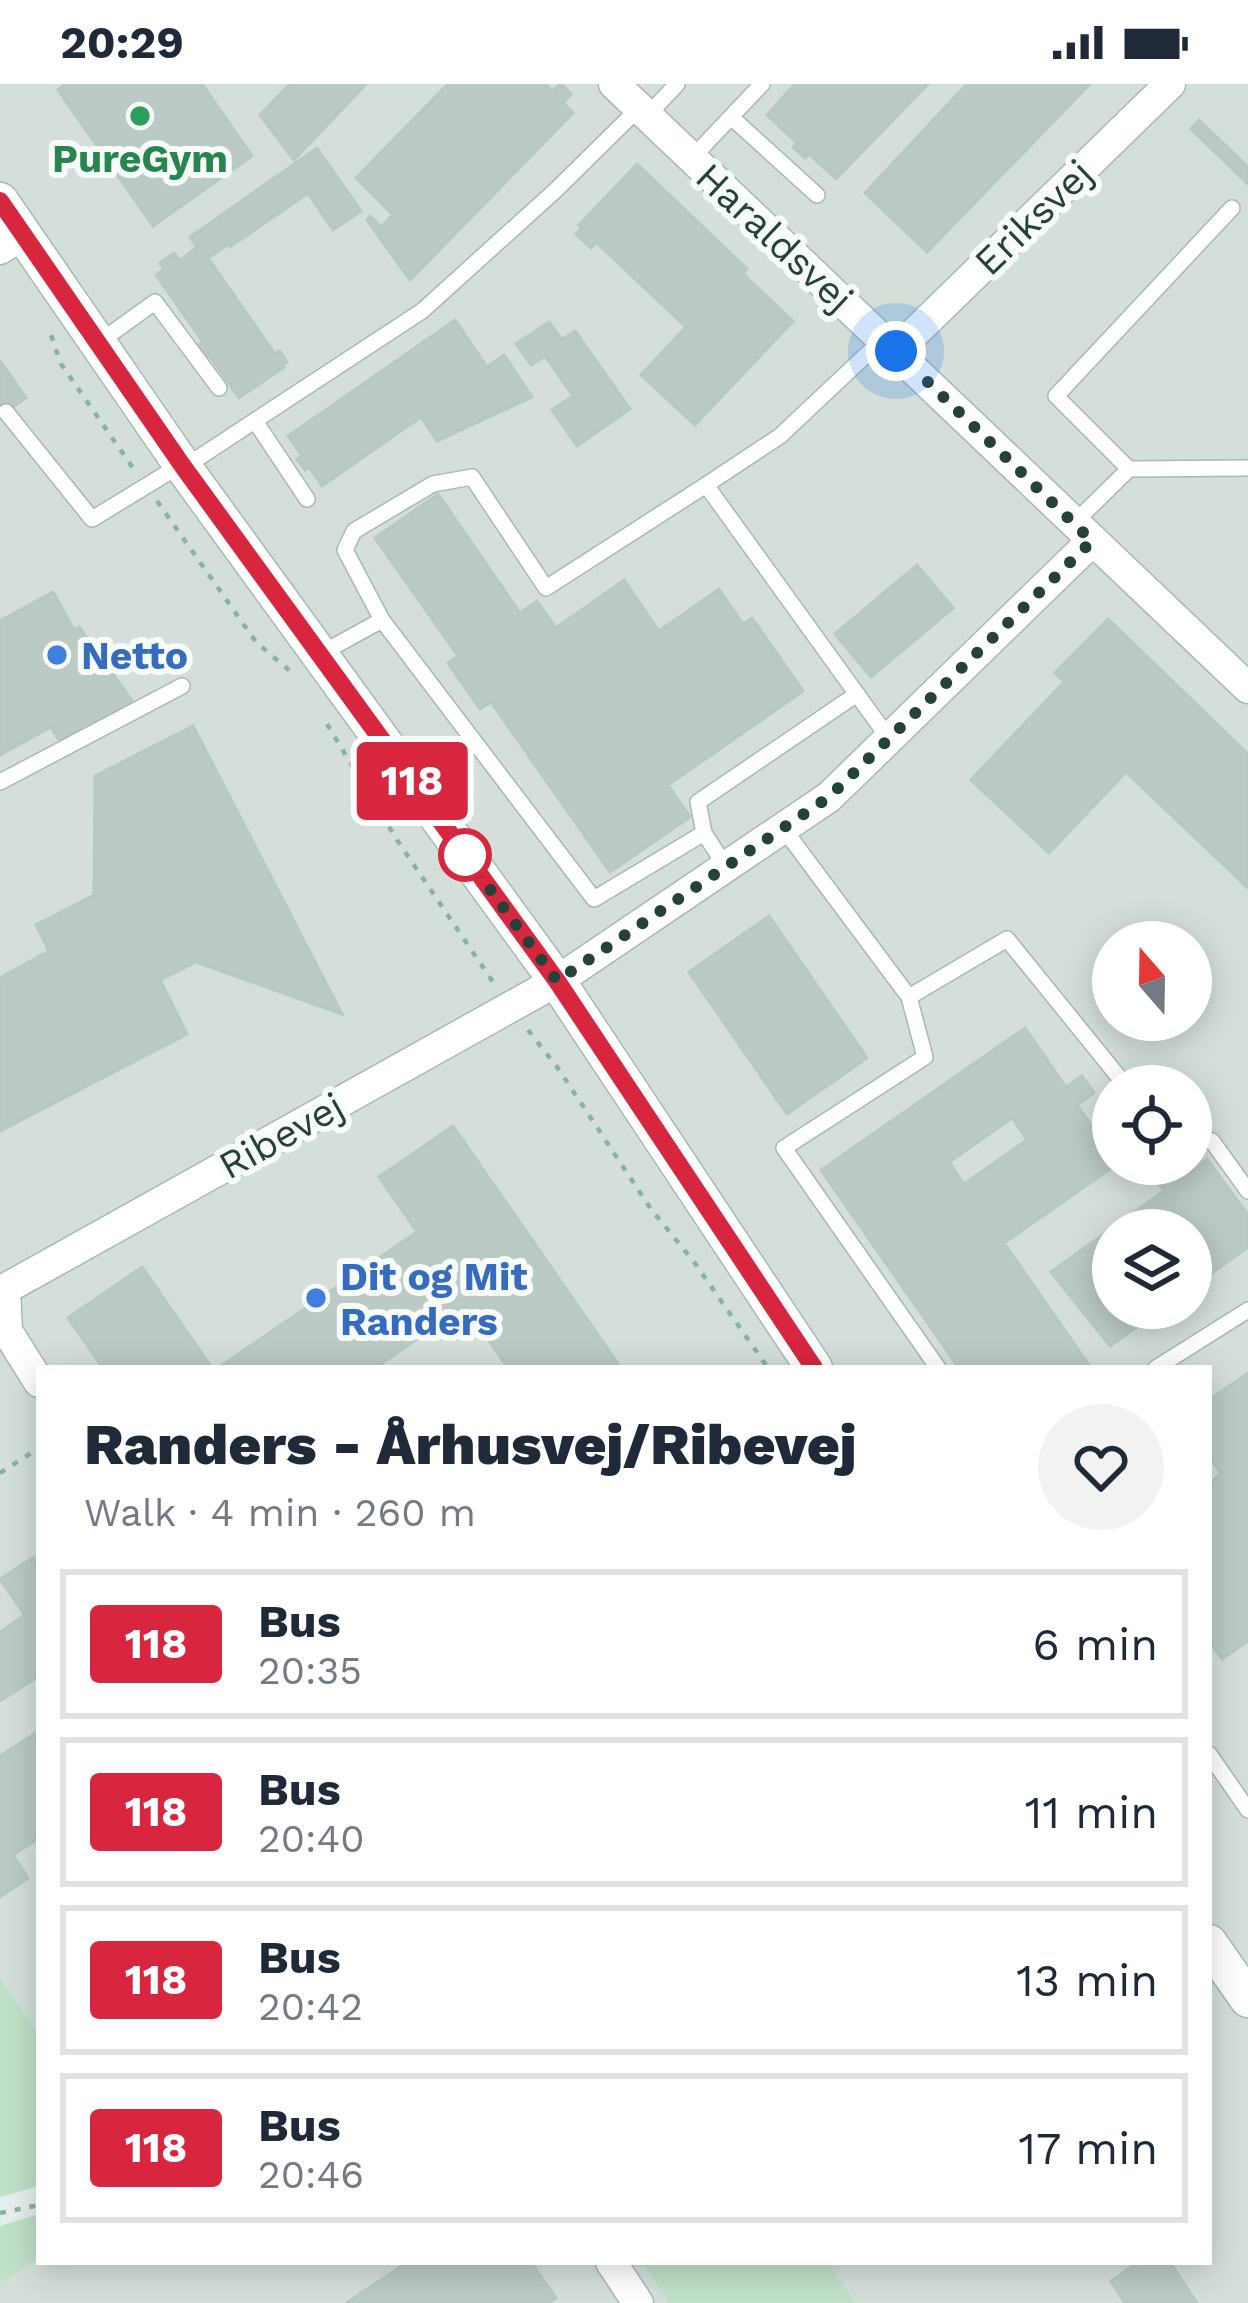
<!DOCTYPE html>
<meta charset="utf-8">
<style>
body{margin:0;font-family:"Work Sans",sans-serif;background:#f2f2f3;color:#1f2937;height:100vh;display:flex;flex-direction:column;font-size:45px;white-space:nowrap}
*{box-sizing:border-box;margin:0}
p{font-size:39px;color:#747a83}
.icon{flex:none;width:66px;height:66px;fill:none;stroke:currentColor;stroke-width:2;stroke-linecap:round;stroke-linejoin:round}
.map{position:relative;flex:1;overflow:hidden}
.side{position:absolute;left:36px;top:1281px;width:1176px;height:900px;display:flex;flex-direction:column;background:#fff;border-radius:0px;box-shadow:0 6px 30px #0003}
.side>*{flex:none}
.badge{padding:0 24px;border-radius:9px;font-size:42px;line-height:78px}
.needle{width:78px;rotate:340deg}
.controls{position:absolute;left:1092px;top:837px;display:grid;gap:24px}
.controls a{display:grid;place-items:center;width:120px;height:120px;border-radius:50%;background:#fff;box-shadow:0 6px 30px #0003;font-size:60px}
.you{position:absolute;width:60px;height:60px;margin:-30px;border:9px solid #fff;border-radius:50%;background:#1a73e8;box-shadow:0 0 0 18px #1a73e833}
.map>.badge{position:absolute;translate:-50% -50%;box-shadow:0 0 0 6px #fff}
.round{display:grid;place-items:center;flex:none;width:126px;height:126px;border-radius:63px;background:#f2f2f3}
.head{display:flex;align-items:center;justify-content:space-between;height:204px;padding:0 48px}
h1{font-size:57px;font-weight:800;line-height:90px}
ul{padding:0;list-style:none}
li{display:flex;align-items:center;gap:36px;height:150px;margin:0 24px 18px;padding:0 24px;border:6px solid #e0e1e3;border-radius:0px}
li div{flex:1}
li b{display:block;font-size:45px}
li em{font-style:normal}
li .badge{min-width:132px;font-weight:700;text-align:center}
.status{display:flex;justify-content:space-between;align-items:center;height:84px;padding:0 60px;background:#fff;direction:ltr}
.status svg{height:33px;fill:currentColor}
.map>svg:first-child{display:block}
.built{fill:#d4dfda;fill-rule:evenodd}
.green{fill:#bfe0c8}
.building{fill:#bbcac4;stroke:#b8c9c2;stroke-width:3;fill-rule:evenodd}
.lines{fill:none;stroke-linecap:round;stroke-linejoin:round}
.service-casing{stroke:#a8b8b2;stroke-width:18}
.minor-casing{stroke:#a8b8b2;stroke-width:33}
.secondary-casing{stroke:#a4bbb3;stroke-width:39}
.path{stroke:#86b3a5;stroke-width:4.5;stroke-dasharray:6 9;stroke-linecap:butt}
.service{stroke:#fff;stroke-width:15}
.minor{stroke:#fff;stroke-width:30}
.secondary{stroke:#fff;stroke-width:36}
.line-casing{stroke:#fff;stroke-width:27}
.line{stroke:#d7263d;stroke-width:18}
.walk{stroke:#24423a;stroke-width:12;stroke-dasharray:0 21.6}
.leisure-dot{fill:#2e9e5b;stroke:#f7fbf9;stroke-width:4.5}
.shop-dot{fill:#3f7fe0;stroke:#f7fbf9;stroke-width:4.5}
.stop-dot{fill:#fff;stroke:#d7263d;stroke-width:6}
.labels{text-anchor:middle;stroke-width:12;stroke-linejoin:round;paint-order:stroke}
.leisure-label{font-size:39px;font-weight:bold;fill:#27864d;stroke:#f7fbf9}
.street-label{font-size:39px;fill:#24423a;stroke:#f7fbf9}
.shop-label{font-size:39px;font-weight:bold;fill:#366cbe;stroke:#f7fbf9;text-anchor:start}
</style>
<div class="status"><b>20:29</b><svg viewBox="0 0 49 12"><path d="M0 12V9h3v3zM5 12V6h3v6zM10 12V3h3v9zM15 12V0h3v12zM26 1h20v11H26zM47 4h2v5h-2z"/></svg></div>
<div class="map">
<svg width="1248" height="2219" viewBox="0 0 1248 2219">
<rect width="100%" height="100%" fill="#e6efeb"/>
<path class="built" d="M 0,0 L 1248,0 L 1248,2219 L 0,2219 L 0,2199 L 39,2174 L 39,2178 L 1209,2178 L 1209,1284 L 39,1284 L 39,1953 L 0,1893 ZM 1113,858 L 1191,858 L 1191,936 L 1113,936 ZM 1113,1002 L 1191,1002 L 1191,1080 L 1113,1080 ZM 1113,1146 L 1191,1146 L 1191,1224 L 1113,1224 Z"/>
<g class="green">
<path d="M 0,1893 L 39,1952 L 39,2102 L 0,2113 Z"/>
<path d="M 39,2130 L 39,2174 L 0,2199 L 0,2142 Z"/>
<path d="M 642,2178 L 828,2178 L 855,2219 L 669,2219 Z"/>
</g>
<g class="building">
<path d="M 66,0 L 202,0 L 252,72 L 153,142 L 58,6 Z"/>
<path d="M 290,0 L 366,0 L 294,76 L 260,31 Z"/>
<path d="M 448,0 L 545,0 L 552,7 L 561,0 L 571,10 L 563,19 L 573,29 L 410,196 L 367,136 L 370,132 L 381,143 L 393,131 L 356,94 Z"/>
<path d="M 795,0 L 928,0 L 836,95 L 809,70 L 805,74 L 793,63 L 797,59 L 767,31 Z"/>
<path d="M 967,0 L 1090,0 L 927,168 L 865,109 Z"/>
<path d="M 1199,36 L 1248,83 L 1248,100 L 1191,45 Z"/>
<path d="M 317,64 L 361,127 L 333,146 L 308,109 L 230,163 L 228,160 L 208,174 L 275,270 L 280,267 L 287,278 L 282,281 L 284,283 L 239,314 L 209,271 L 204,274 L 196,263 L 203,258 L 156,191 L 164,185 L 160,179 L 174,169 L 180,177 L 197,163 L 190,153 Z"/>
<path d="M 637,80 L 747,185 L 743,190 L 793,237 L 695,341 L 641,291 L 686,243 L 596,158 L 591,164 L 576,150 L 582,144 L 579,141 Z"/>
<path d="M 455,236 L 487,283 L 504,271 L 532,313 L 437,357 L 421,333 L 322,402 L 309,383 L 305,386 L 297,375 L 302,372 L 288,352 Z"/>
<path d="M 549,238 L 562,256 L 575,247 L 630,325 L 577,362 L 552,326 L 573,312 L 545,272 L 531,281 L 516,260 Z"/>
<path d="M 0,277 L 26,314 L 0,332 Z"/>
<path d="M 438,410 L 520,529 L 537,517 L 556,544 L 624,496 L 659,547 L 719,505 L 743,540 L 752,534 L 803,607 L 668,701 L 690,733 L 610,788 L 491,618 L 480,625 L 448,579 L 458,572 L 375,454 Z"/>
<path d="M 917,481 L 953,524 L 871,593 L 835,550 Z"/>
<path d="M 53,508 L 74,546 L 79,543 L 133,618 L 60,658 L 51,643 L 0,671 L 0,537 Z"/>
<path d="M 1108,535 L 1248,670 L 1248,804 L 1126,688 L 1049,769 L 971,696 L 1064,598 L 1055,589 Z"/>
<path d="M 193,642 L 342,930 L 196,878 L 160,896 L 187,950 L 0,1047 L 0,894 L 49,867 L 36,841 L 94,811 L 95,692 Z"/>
<path d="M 769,832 L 867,974 L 787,1030 L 689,888 Z"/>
<path d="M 1025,944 L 1066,1003 L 1082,992 L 1094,1009 L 1077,1021 L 1113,1072 L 1113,1080 L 1117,1080 L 1004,1159 L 1091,1284 L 959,1284 L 821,1086 ZM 1012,1034 L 1027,1056 L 964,1100 L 949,1078 Z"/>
<path d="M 453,1042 L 621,1284 L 508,1284 L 465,1222 L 375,1284 L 218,1284 L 417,1148 L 379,1093 Z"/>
<path d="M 1207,1075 L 1248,1131 L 1248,1163 L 1191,1204 L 1191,1146 L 1113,1146 L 1113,1224 L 1164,1224 L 1110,1262 L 1051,1188 L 1164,1107 L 1152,1090 L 1165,1080 L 1173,1080 L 1182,1093 Z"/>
<path d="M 142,1183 L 212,1284 L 103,1284 L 68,1234 Z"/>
<path d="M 1248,1289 L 1248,1557 L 1222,1575 L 1209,1557 L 1209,1399 L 1221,1390 L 1209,1372 L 1209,1316 Z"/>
<path d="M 34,1473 L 39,1480 L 39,1592 L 0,1617 L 0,1548 L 25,1531 L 0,1495 Z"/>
<path d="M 39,1647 L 39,1754 L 13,1771 L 28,1794 L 0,1813 L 0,1672 Z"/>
<path d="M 408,2178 L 531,2178 L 556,2214 L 549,2219 L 346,2219 Z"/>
<path d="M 1139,2178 L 1170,2178 L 1197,2219 L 1125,2219 L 1111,2197 Z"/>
</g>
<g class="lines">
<g class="service-casing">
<g id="service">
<path d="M 647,32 L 677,0"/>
<path d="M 731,33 L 817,111"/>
<path d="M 692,74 L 762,0"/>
<path d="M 98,259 L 155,218 L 219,304"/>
<path d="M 6,328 L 92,435 L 179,382"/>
<path d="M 255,337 L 307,415"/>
<path d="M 186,382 L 422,227 L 557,105 L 639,24"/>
<path d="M 1129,385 L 1056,312 L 1232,124"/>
<path d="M 706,401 L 780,352 L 883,255"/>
<path d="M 1074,439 L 1129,385 L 1248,384"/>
<path d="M 382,536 L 594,815 L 704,749"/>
<path d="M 322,569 L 382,536 L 345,466 L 354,447 L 433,400 L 472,393 L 546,504 L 706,401 L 890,656"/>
<path d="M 0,698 L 182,602"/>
<path d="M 783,744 L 909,913"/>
<path d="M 726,783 L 704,749 L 698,718 L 857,610"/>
<path d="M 1191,1051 L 1212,1057 L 1248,1107"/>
<path d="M 938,1284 L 784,1064 L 925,973 L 909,913 L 1007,855 L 1126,1002"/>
<path d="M 1156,1284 L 1248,1226"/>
<path d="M 1209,1670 L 1248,1726"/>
</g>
</g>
<g class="minor-casing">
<g id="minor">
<path d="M 614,0 L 1248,604"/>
<path d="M 0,165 L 23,150"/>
<path d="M 896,267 L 1170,0"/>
<path d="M 39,1298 L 7,1247 L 5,1205 L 557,897 L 829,713 L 1092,457"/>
<path d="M 611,2178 L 638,2219"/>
</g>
</g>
<g class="secondary-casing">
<g id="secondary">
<path d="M 0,117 L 184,384 L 557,897 L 814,1284"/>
<path d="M 1209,1859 L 1248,1915"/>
</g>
</g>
<g class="path">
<path d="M 51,251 L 61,280 L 133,384"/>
<path d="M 157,417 L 256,558 L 290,587"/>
<path d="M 327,640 L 397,756 L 493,898"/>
<path d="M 528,946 L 557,983 L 651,1125 L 694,1178 L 768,1284"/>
<path d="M 0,1389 L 39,1364"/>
<path d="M 0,2129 L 39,2121"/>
</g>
<use href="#service" class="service"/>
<use href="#minor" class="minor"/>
<use href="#secondary" class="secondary"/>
</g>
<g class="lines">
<g class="line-casing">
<path id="line" d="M 0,117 L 182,381 L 557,897 L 814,1284"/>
</g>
<use href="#line" class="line"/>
<path class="walk" d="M 465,771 L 557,897 L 829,713 L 1092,457 L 896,267"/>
</g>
<circle class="leisure-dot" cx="140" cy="32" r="12"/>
<g class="shop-dot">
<circle cx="57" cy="571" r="12"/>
<circle cx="316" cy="1214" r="12"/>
</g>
<circle class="stop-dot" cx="465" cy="771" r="24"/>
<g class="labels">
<g class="leisure-label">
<text x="140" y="88">PureGym</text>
</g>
<g class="street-label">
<text transform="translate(1033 133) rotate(-44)" y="14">Eriksvej</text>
<text transform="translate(775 153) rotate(43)" y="14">Haraldsvej</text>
<text transform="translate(281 1051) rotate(-29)" y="14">Ribevej</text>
</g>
<g class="shop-label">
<text x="81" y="585">Netto</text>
<text x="340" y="1206">Dit og Mit<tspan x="340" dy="45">Randers</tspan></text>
</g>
</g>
</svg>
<div class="controls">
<a><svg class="needle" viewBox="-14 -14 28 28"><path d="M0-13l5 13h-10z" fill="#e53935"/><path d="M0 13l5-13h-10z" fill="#747a83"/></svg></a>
<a><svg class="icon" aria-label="locate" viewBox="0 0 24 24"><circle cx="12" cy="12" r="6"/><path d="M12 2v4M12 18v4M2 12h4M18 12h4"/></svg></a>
<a><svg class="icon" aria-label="layers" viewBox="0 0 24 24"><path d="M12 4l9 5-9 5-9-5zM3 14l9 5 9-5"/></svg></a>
</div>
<div class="you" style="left:896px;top:267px"></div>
<b class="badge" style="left:412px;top:697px;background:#d7263d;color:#fff">118</b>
<section class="side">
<div class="head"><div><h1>Randers - Århusvej/Ribevej</h1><p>Walk · 4 min · 260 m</p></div><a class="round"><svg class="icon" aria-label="heart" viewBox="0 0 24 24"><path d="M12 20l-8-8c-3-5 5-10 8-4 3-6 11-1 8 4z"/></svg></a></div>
<ul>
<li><span class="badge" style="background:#d7263d;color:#fff">118</span><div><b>Bus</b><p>20:35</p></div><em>6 min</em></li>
<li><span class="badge" style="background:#d7263d;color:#fff">118</span><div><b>Bus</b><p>20:40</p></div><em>11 min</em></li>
<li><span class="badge" style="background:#d7263d;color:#fff">118</span><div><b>Bus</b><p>20:42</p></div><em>13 min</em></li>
<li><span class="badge" style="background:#d7263d;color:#fff">118</span><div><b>Bus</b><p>20:46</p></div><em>17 min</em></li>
</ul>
</section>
</div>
